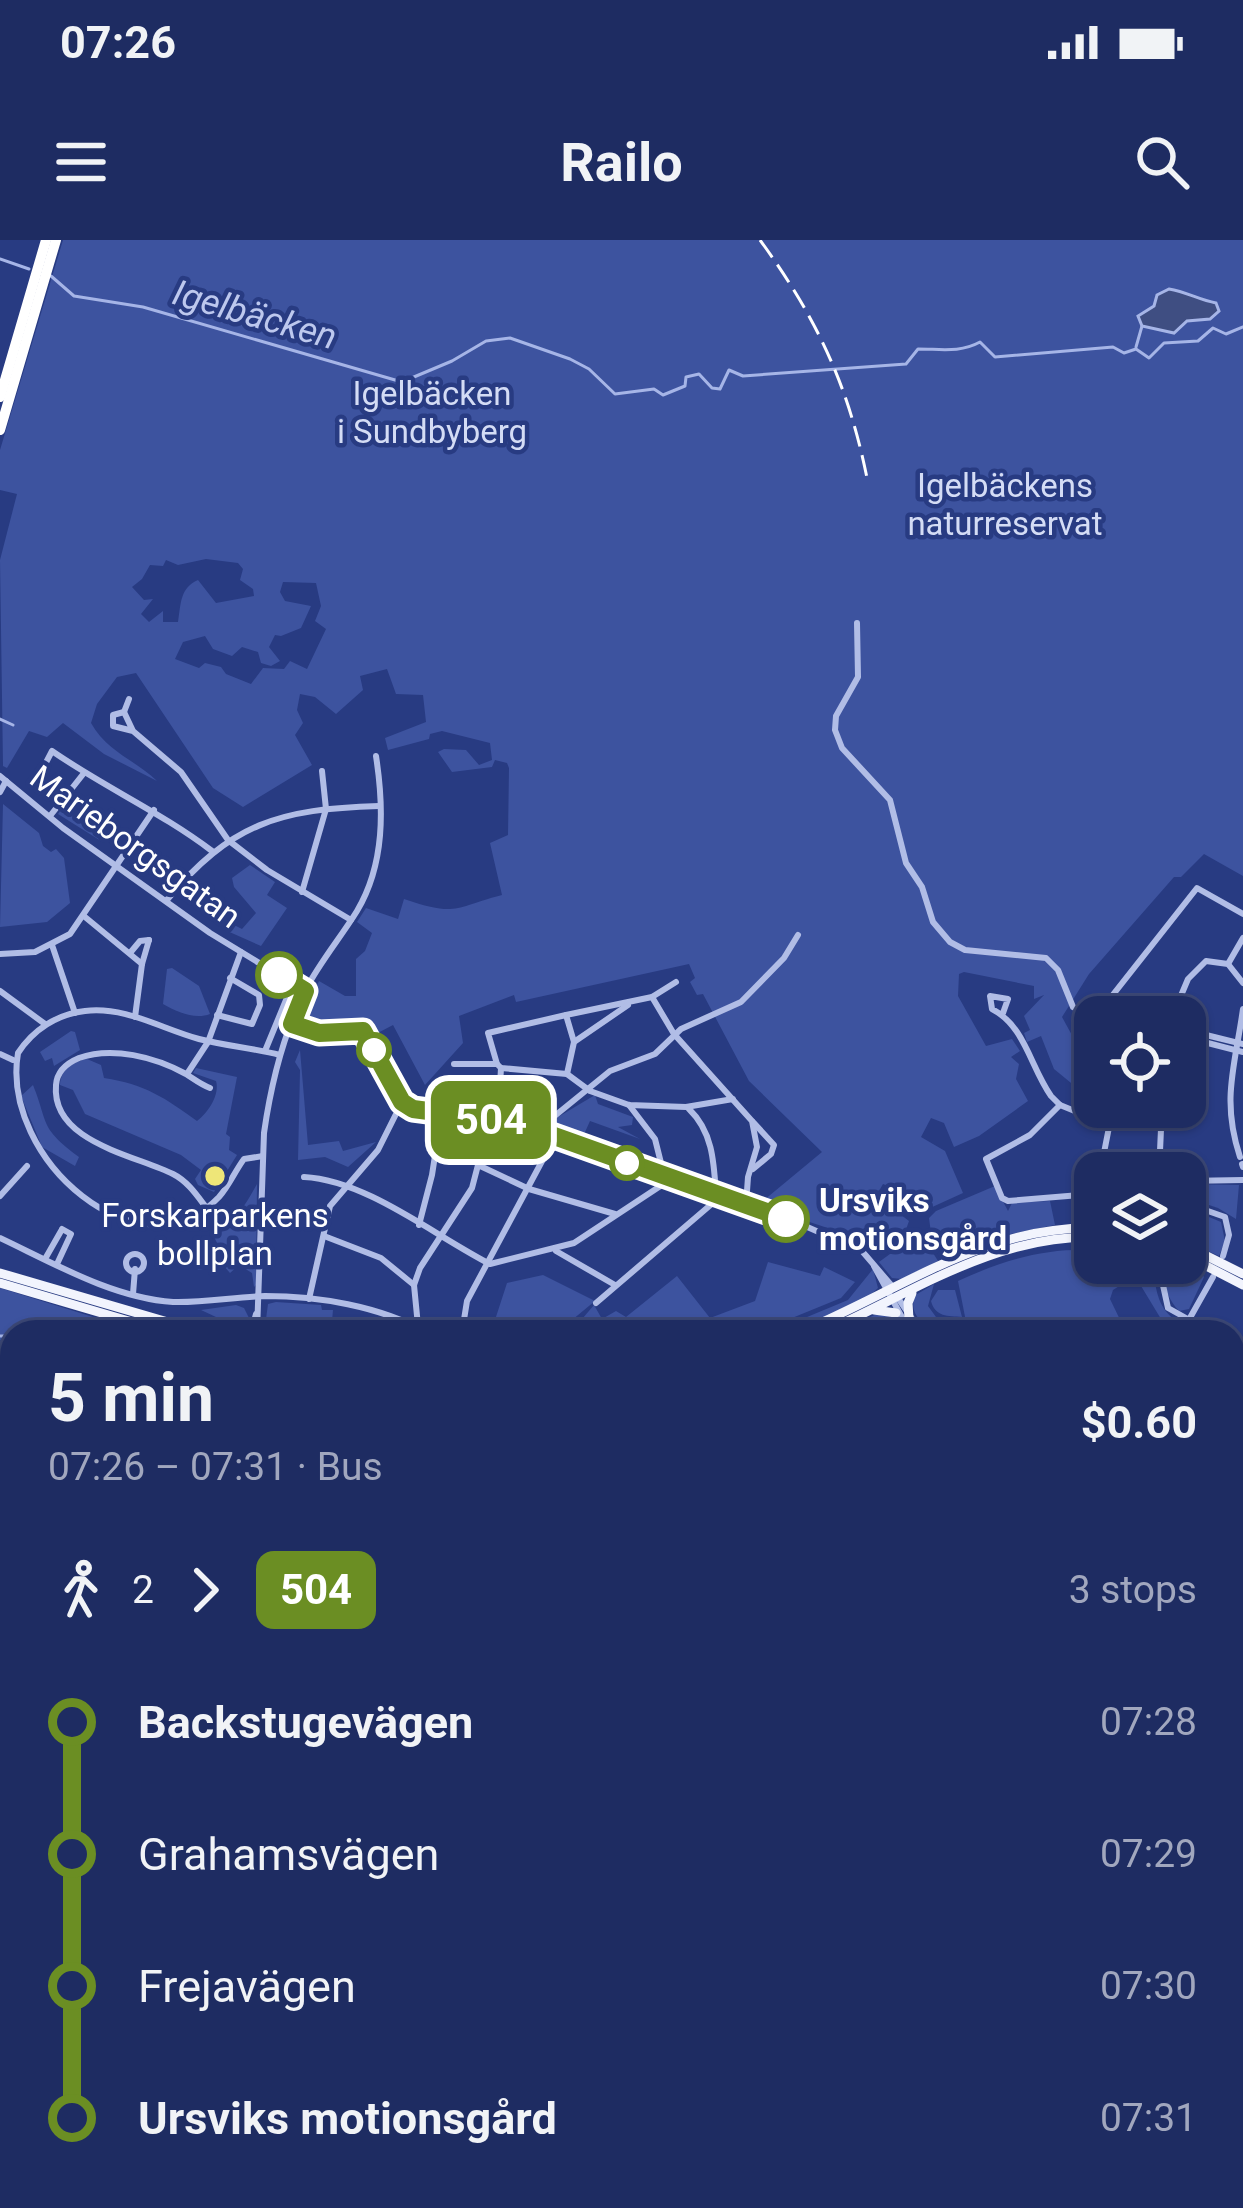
<!DOCTYPE html>
<meta charset="utf-8">
<style>
body{margin:0;font-family:Roboto,sans-serif;background:#263468;color:#f1f3f6;height:100vh;display:flex;flex-direction:column;font-size:45px;white-space:nowrap}
*{box-sizing:border-box;margin:0}
p{font-size:39px;color:#a1a7be}
.icon{flex:none;width:66px;height:66px;fill:none;stroke:currentColor;stroke-width:2;stroke-linecap:round;stroke-linejoin:round}
.map{position:relative;flex:1;overflow:hidden}
.panel{position:absolute;left:0px;top:1080px;width:1245px;height:888px;display:flex;flex-direction:column;background:#1e2c62;border-radius:36px 36px 0 0;box-shadow:0 3px 9px #0004,0 0 0 3px #3c4877}
.panel>*{flex:none}
.badge{padding:0 24px;border-radius:18px;font-size:42px;line-height:78px}
.buttons{position:absolute;left:1074px;top:756px;display:grid;gap:24px}
.buttons a{display:grid;place-items:center;width:132px;height:132px;border-radius:24px;background:#1e2c62;box-shadow:0 3px 9px #0004,0 0 0 3px #3c4877;font-size:60px}
.map>.badge{position:absolute;translate:-50% -50%;box-shadow:0 0 0 6px #fff}
.legs{display:flex;align-items:center;gap:18px;height:132px;padding:0 48px;font-size:39px}
.legs p{margin-inline-start:auto}
.headline{display:flex;align-items:center;justify-content:space-between;height:204px;padding:0 48px}
h1{font-size:66px;font-weight:700;line-height:90px}
ul{padding:0 48px;list-style:none}
li{display:flex;align-items:center;gap:42px;height:132px;font-size:45px}
li i{display:grid;place-items:center;width:18px;height:100%;margin:0 15px;background:currentColor}
li i::after{content:'';width:30px;height:30px;margin:-15px;border:9px solid;border-radius:50%;background:#1e2c62}
li p{margin-inline-start:auto}
li:first-child i{background:linear-gradient(#0000 50%,currentColor 0)}
li:last-child i{background:linear-gradient(currentColor 50%,#0000 0)}
.status{display:flex;justify-content:space-between;align-items:center;height:84px;padding:0 60px;background:#1e2c62;direction:ltr}
.status svg{height:33px;fill:currentColor}
header{display:flex;justify-content:space-between;align-items:center;height:156px;padding:0 48px;background:#1e2c62;font-size:54px;font-weight:700}
.map>svg:first-child{display:block}
.green{fill:#3d539f;fill-rule:evenodd}
.water{fill:#3f4e82;stroke:#a6b5e7;stroke-width:3}
.lines{fill:none;stroke-linecap:round;stroke-linejoin:round}
.stream{stroke:#a6b5e7;stroke-width:3}
.minor{stroke:#b1bde6;stroke-width:6}
.major{stroke:#f2f4fd;stroke-width:9}
.highway{stroke:#fff;stroke-width:10}
.rail{stroke:#fff;stroke-width:3;stroke-dasharray:21 9;stroke-linecap:butt}
.line-1-casing{stroke:#fff;stroke-width:27}
.line-1{stroke:#6b8e23;stroke-width:18}
.stop-1-dot{fill:#fff;stroke:#6b8e23;stroke-width:6}
.poi-dot{fill:#eee678;stroke:#283b82;stroke-width:4.5}
.labels{text-anchor:middle;stroke-width:9;stroke-linejoin:round;paint-order:stroke}
.park-label{font-size:33px;fill:#d4dcf5;stroke:#283b82}
.street-label{font-size:33px;fill:#fff;stroke:#283b82}
.stop-label{font-size:33px;font-weight:bold;fill:#fff;stroke:#283b82;text-anchor:start}
.poi-label{font-size:33px;fill:#fff;stroke:#283b82}
.water-label{font-size:36px;font-style:italic;fill:#bdc8ee;stroke:#283b82}
</style>
<div class="status"><b>07:26</b><svg viewBox="0 0 49 12"><path d="M0 12V9h3v3zM5 12V6h3v6zM10 12V3h3v9zM15 12V0h3v12zM26 1h20v11H26zM47 4h2v5h-2z"/></svg></div>
<header><svg class="icon" aria-label="menu" viewBox="0 0 24 24"><path d="M4 6h16M4 12h16M4 18h16"/></svg>Railo<svg class="icon" aria-label="search" viewBox="0 0 24 24"><circle cx="10" cy="10" r="6"/><path d="M15 15l6 6"/></svg></header>
<div class="map">
<svg width="1243" height="1968" viewBox="0 0 1243 1968">
<rect width="100%" height="100%" fill="#283b82"/>
<g class="green">
<path d="M 63,0 L 1243,0 L 1243,636 L 1204,614 L 1181,637 L 1174,637 L 1089,734 L 1062,777 L 1091,830 L 1093,861 L 1054,829 L 1041,796 L 1027,802 L 1024,793 L 1030,790 L 1024,776 L 1044,755 L 1034,759 L 1034,746 L 964,732 L 959,734 L 958,756 L 986,806 L 1012,799 L 1020,811 L 1011,817 L 1019,824 L 1016,839 L 1028,861 L 979,896 L 954,907 L 944,883 L 931,878 L 921,897 L 945,911 L 963,953 L 917,974 L 891,961 L 893,948 L 883,944 L 876,956 L 909,981 L 903,998 L 885,1007 L 758,965 L 822,912 L 749,841 L 703,754 L 697,755 L 690,742 L 695,738 L 689,724 L 516,762 L 514,755 L 459,776 L 463,803 L 425,845 L 393,785 L 372,796 L 368,782 C 348,775 326,787 305,781 L 304,772 L 319,741 L 345,756 L 356,756 L 356,719 L 365,711 L 372,693 L 357,682 L 366,668 L 398,679 L 404,659 C 458,677 452,668 502,655 L 490,603 L 508,595 L 509,528 L 507,523 L 495,520 L 492,527 L 452,532 L 438,512 L 444,509 L 466,510 L 479,525 L 492,520 L 490,503 L 442,491 L 430,494 L 429,499 L 388,510 L 385,498 L 426,482 L 423,455 L 396,454 L 387,429 L 360,436 L 363,450 L 336,474 L 315,457 L 300,454 L 297,470 L 303,483 L 295,495 L 312,525 L 243,567 L 213,548 L 136,433 L 117,437 L 97,464 L 91,483 C 107,512 134,519 157,541 L 104,514 L 63,483 L 47,497 L 29,491 L 7,528 L 3,526 L 0,320 L 17,254 L 0,250 L 0,210 ZM 206,319 L 238,323 L 243,329 L 240,340 L 253,349 L 254,356 L 216,363 L 198,340 C 180,348 181,363 178,382 L 163,382 L 163,371 L 149,382 L 141,374 L 153,359 L 144,360 L 132,347 L 142,339 L 150,325 L 163,326 L 166,320 L 178,325 ZM 283,342 L 316,343 L 321,366 L 315,381 L 326,389 L 307,429 L 290,421 L 284,429 L 263,428 L 251,444 L 226,434 L 221,427 L 205,423 L 199,428 L 175,419 L 183,402 L 205,396 L 213,409 L 232,416 L 242,407 L 258,412 L 261,423 L 271,426 L 280,421 L 269,407 L 275,395 L 281,396 L 301,388 L 311,366 L 285,361 L 280,352 Z"/>
<path d="M 72,554 L 115,579 L 101,601 L 58,574 Z"/>
<path d="M 3,564 L 39,593 L 43,606 L 51,612 L 56,609 L 64,618 L 70,663 L 47,682 L 0,687 Z"/>
<path d="M 250,625 L 275,642 L 267,655 L 287,668 L 261,706 L 225,690 L 220,678 L 242,689 L 256,673 L 234,647 L 232,638 Z"/>
<path d="M 172,728 L 199,746 L 210,774 C 195,780 177,772 163,764 L 167,729 Z"/>
<path d="M 71,791 L 75,792 L 80,810 L 54,826 L 52,818 L 45,821 L 40,812 Z"/>
<path d="M 300,810 L 308,905 L 339,901 L 343,911 L 376,902 L 348,927 L 325,917 L 298,920 L 300,830 L 295,822 Z"/>
<path d="M 87,819 L 101,825 L 104,838 C 145,844 165,858 197,881 C 209,872 220,854 216,841 L 193,833 L 196,828 L 237,837 L 226,894 L 230,897 L 229,910 L 237,915 L 214,952 L 198,945 L 195,939 L 201,930 L 181,915 L 85,874 L 73,850 L 60,845 C 61,829 72,822 87,819 Z"/>
<path d="M 33,845 C 49,885 39,887 79,917 L 75,926 L 42,907 L 21,856 Z"/>
<path d="M 595,855 L 598,864 L 633,877 L 632,885 L 618,887 L 640,899 L 590,881 L 581,901 L 549,891 L 548,883 Z"/>
<path d="M 257,944 L 256,1045 L 254,1047 L 252,1033 L 239,1025 L 230,1033 L 223,1025 L 198,1030 L 196,1025 L 214,1018 L 212,1008 L 218,1005 L 203,974 L 214,969 L 226,982 C 242,973 248,960 257,944 Z"/>
<path d="M 1185,944 L 1239,945 L 1236,979 L 1218,968 L 1185,957 Z"/>
<path d="M 995,946 L 1008,971 L 1012,963 L 1050,961 L 1055,985 L 945,1007 L 931,993 L 929,978 L 936,971 Z"/>
<path d="M 1185,967 L 1221,982 L 1225,1001 L 1219,1016 L 1185,1001 Z"/>
<path d="M 918,1009 L 933,1013 L 938,1021 L 902,1039 L 892,1038 L 879,1022 L 890,1014 Z"/>
<path d="M 1095,1010 L 1095,1023 L 1152,1023 C 1156,1047 1156,1068 1178,1082 L 1178,1092 L 1171,1092 L 1171,1086 L 1161,1079 L 1135,1036 L 1113,1050 L 1110,1059 L 1126,1092 L 968,1092 L 958,1041 C 1004,1020 1043,1008 1095,1010 Z"/>
<path d="M 1185,1021 L 1197,1027 L 1204,1037 L 1189,1069 L 1179,1071 C 1167,1058 1161,1041 1164,1023 Z"/>
<path d="M 768,1022 L 820,1036 L 824,1027 L 855,1042 L 841,1058 L 758,1092 L 571,1092 L 594,1065 L 602,1079 L 616,1071 L 626,1077 L 677,1036 L 710,1078 L 755,1061 Z"/>
<path d="M 873,1029 L 878,1048 C 859,1067 798,1092 771,1092 L 848,1060 Z"/>
<path d="M 543,1035 L 595,1061 L 572,1080 L 566,1092 L 542,1092 L 495,1080 L 507,1043 Z"/>
<path d="M 934,1044 L 928,1066 L 936,1077 L 946,1079 L 945,1084 L 930,1089 C 917,1078 911,1073 914,1056 Z"/>
<path d="M 0,1048 L 135,1090 L 143,1092 L 12,1092 L 12,1103 L 0,1100 Z"/>
<path d="M 938,1050 L 955,1050 L 962,1077 C 948,1076 935,1077 931,1061 Z"/>
<path d="M 276,1062 L 321,1065 L 322,1070 L 333,1070 L 331,1092 L 272,1092 L 266,1079 L 268,1064 Z"/>
<path d="M 236,1065 L 244,1068 L 250,1080 L 248,1092 L 201,1070 Z"/>
<path d="M 877,1074 L 893,1077 L 905,1092 L 835,1092 Z"/>
<path d="M 0,1272 L 12,1275 L 12,1688 L 0,1678 L 0,1387 L 7,1381 L 7,1366 L 0,1356 Z"/>
<path d="M 1233,1315 L 1243,1318 L 1243,1473 L 1233,1470 L 1236,1437 L 1233,1433 L 1233,1348 L 1237,1345 L 1233,1340 Z"/>
<path d="M 1237,1761 L 1243,1762 L 1243,1945 L 1233,1941 L 1233,1762 Z"/>
<path d="M 654,1956 L 786,1956 L 785,1968 L 657,1968 Z"/>
<path d="M 957,1956 L 1027,1956 L 1027,1968 L 961,1968 Z"/>
<path d="M 1132,1956 L 1205,1956 L 1229,1968 L 1152,1968 L 1149,1962 L 1144,1964 Z"/>
</g>
<path class="water" d="M 1169,49 C 1187,52 1199,60 1216,63 L 1219,71 L 1210,79 L 1187,81 L 1174,93 L 1142,86 L 1138,76 L 1154,66 L 1157,55 Z"/>
<g class="lines">
<g class="stream">
<path d="M 0,19 L 29,29"/>
<path d="M 51,36 L 74,56 L 143,67 L 402,142 L 452,121 L 486,101 L 510,98 L 570,119 L 589,129 L 615,154 L 654,149 L 663,155 L 685,146 L 686,137 L 699,134 L 712,148 L 720,149 L 729,130 L 743,136 L 906,124 L 918,109 C 941,109 960,113 980,102 L 995,117 L 1113,107 L 1124,113 L 1136,109 L 1149,118 L 1164,103 L 1198,101 L 1213,88 L 1226,94 L 1243,87"/>
<path d="M 1136,107 L 1142,86"/>
<path d="M 0,479 L 13,485"/>
<path d="M 0,1096 L 7,1096"/>
<path d="M 1233,1319 L 1243,1322"/>
<path d="M 1233,1861 L 1243,1864"/>
</g>
<g class="minor">
<path d="M 857,383 L 858,437 L 836,476 L 835,490 L 842,508 L 890,560 L 906,623 L 922,647 L 933,682 L 950,702 L 965,710 L 1046,718 L 1058,730 L 1073,767 L 1081,771 L 1095,788"/>
<path d="M 124,472 L 129,459"/>
<path d="M 133,491 L 113,486 L 113,475 L 124,472 L 133,491 L 181,532 L 228,600 L 267,630 L 351,680"/>
<path d="M 0,536 L 63,588 L 210,693 L 305,751"/>
<path d="M 39,536 L 52,511 C 104,547 162,573 212,611"/>
<path d="M 0,552 L 6,541"/>
<path d="M 50,576 L 84,533"/>
<path d="M 302,652 L 326,569 L 322,531"/>
<path d="M 166,661 C 231,583 279,569 379,566"/>
<path d="M 85,677 L 142,724"/>
<path d="M 52,705 L 75,773"/>
<path d="M 130,713 L 140,701 L 149,700"/>
<path d="M 0,714 L 35,712 L 70,694 L 154,570"/>
<path d="M 1228,724 L 1243,698"/>
<path d="M 0,751 L 45,784"/>
<path d="M 652,757 L 674,794 L 752,881 L 757,907 L 748,937 L 746,965"/>
<path d="M 1081,771 L 1085,766 L 1108,761 L 1197,648 L 1243,674"/>
<path d="M 1003,773 L 1008,759 L 990,756 L 992,769 C 1025,786 1030,826 1051,856 L 1060,865 L 1109,885"/>
<path d="M 217,775 L 252,784 L 260,765 L 259,755 L 230,738"/>
<path d="M 566,775 L 652,757 L 676,742"/>
<path d="M 135,777 L 142,724 L 149,700"/>
<path d="M 1108,777 L 1108,761"/>
<path d="M 1172,777 L 1188,739 L 1206,721 L 1228,724 L 1243,743"/>
<path d="M 293,784 L 319,793 L 363,791 L 402,862 L 413,869 L 518,885 L 805,986 L 862,1011 L 892,1046"/>
<path d="M 1243,804 L 1198,793 L 1196,800 L 1243,812"/>
<path d="M 265,811 L 293,743"/>
<path d="M 0,814 L 13,820"/>
<path d="M 454,824 L 497,824 L 501,828 L 567,834 L 590,851 L 629,865 L 686,867 L 733,859"/>
<path d="M 497,824 L 488,793 L 566,775 L 574,802"/>
<path d="M 187,834 L 208,802 L 241,712"/>
<path d="M 567,834 L 574,802 L 628,765"/>
<path d="M 629,865 L 655,899 L 664,935"/>
<path d="M 1060,865 L 1030,895 L 986,919 L 1002,958 L 1008,961 L 1080,955 L 1095,949"/>
<path d="M 689,869 C 713,892 714,923 716,955"/>
<path d="M 498,880 L 501,828"/>
<path d="M 753,882 L 774,905 L 771,914 L 753,929"/>
<path d="M 543,892 L 546,883 L 610,831 L 655,814 L 681,789 L 741,762 L 784,718 L 798,695"/>
<path d="M 263,916 L 244,919 C 235,931 229,946 219,957 C 140,1040 0,919 18,813 C 33,790 57,774 85,771 C 125,766 162,789 199,799 C 226,806 253,808 280,815"/>
<path d="M 1240,917 C 1221,860 1235,826 1243,769"/>
<path d="M 1101,924 L 1138,933"/>
<path d="M 1242,924 L 1243,927"/>
<path d="M 478,925 L 529,949 L 615,974"/>
<path d="M 1100,933 L 1113,867"/>
<path d="M 1159,933 L 1162,867"/>
<path d="M 304,937 C 366,940 435,996 490,1024 L 574,1003 L 671,939"/>
<path d="M 1185,941 L 1243,940"/>
<path d="M 0,956 L 27,926"/>
<path d="M 1185,963 L 1225,977 L 1229,995 L 1223,1016"/>
<path d="M 205,966 C 196,954 187,941 173,934 C 135,915 51,902 56,845 C 57,831 67,823 79,818 C 112,806 155,817 186,834 C 194,839 200,844 210,848"/>
<path d="M 419,985 L 432,935 L 441,877"/>
<path d="M 324,996 L 381,1018 L 414,1045"/>
<path d="M 0,998 C 53,1023 113,1058 173,1062 C 203,1063 234,1057 265,1056 C 318,1056 379,1066 426,1092"/>
<path d="M 556,1011 L 615,1045"/>
<circle cx="135" cy="1023" r="9"/>
<path d="M 45,1019 L 61,991"/>
<path d="M 57,1024 L 71,994 L 62,989"/>
<path d="M 874,1026 L 910,1092"/>
<path d="M 1159,1027 L 1168,1068 L 1211,1092"/>
<path d="M 133,1054 L 135,1029"/>
<path d="M 898,1058 L 921,1092"/>
<path d="M 309,1059 L 330,966 L 378,910 L 402,862"/>
<path d="M 596,1063 L 721,956"/>
<path d="M 418,1086 L 414,1045 L 420,1028 L 472,948 L 478,925 L 472,880"/>
<path d="M 251,1092 L 256,1074"/>
<path d="M 257,1092 L 264,893 C 271,844 283,794 306,749 C 320,722 341,697 357,671 C 385,624 384,568 376,516"/>
<path d="M 462,1092 L 467,1061 L 555,897"/>
<path d="M 1182,1092 L 1213,1037"/>
<path d="M 1233,1098 L 1237,1099"/>
<path d="M 0,1164 L 12,1167"/>
<path d="M 0,1269 L 12,1272"/>
<path d="M 1233,1473 L 1243,1478"/>
<path d="M 1233,1650 L 1243,1648"/>
<path d="M 0,1702 L 12,1712"/>
<path d="M 1233,1710 L 1235,1715"/>
<path d="M 0,1788 L 12,1788"/>
<path d="M 0,1838 L 12,1842"/>
<path d="M 0,1893 L 12,1895"/>
<path d="M 176,1956 L 179,1968"/>
<path d="M 236,1956 L 238,1968"/>
<path d="M 296,1956 L 301,1968"/>
<path d="M 386,1956 L 389,1968"/>
<path d="M 454,1956 L 456,1968"/>
<path d="M 648,1956 L 651,1968"/>
<path d="M 825,1956 L 825,1968"/>
<path d="M 918,1956 L 928,1968"/>
<path d="M 1220,1956 L 1243,1966"/>
<path d="M 523,1961 L 538,1968"/>
<path d="M 23,1968 L 28,1956"/>
<path d="M 94,1968 L 103,1956"/>
<path d="M 335,1968 L 337,1956"/>
<path d="M 520,1968 L 524,1956"/>
<path d="M 557,1968 L 562,1956"/>
<path d="M 1031,1968 L 1031,1956"/>
<path d="M 1124,1968 L 1127,1956"/>
</g>
<g class="major">
<path d="M 1185,1005 L 1243,1034"/>
<path d="M 1185,1015 L 1243,1045"/>
<path d="M 1159,1026 L 1160,1023"/>
<path d="M 0,1033 L 202,1092"/>
<path d="M 0,1043 L 166,1092"/>
<path d="M 874,1070 L 896,1073"/>
<path d="M 909,1079 L 908,1063 L 912,1053"/>
<path d="M 800,1092 C 897,1052 986,985 1095,988"/>
<path d="M 824,1092 C 912,1053 995,995 1095,997"/>
</g>
<g class="highway">
<path d="M 0,157 L 46,0"/>
<path d="M 0,190 L 56,0"/>
</g>
<path class="rail" d="M 760,0 C 816,77 848,144 867,238"/>
</g>
<g class="lines">
<g class="line-1-casing">
<path id="line-1" d="M 279,735 L 305,751 L 292,784 L 319,793 L 363,791 L 402,862 L 413,869 L 498,880 L 543,892 L 786,979"/>
</g>
<use href="#line-1" class="line-1"/>
</g>
<g class="stop-1-dot">
<circle cx="279" cy="735" r="21"/>
<circle cx="374" cy="810" r="15"/>
<circle cx="627" cy="923" r="15"/>
<circle cx="786" cy="979" r="21"/>
</g>
<circle class="poi-dot" cx="215" cy="936" r="12"/>
<g class="labels">
<g class="park-label">
<text x="432" y="165">Igelbäcken<tspan x="432" dy="38">i Sundbyberg</tspan></text>
<text x="1005" y="257">Igelbäckens<tspan x="1005" dy="38">naturreservat</tspan></text>
</g>
<g class="street-label">
<text transform="translate(136 606) rotate(36)" y="12">Marieborgsgatan</text>
</g>
<g class="stop-label">
<text x="819" y="972">Ursviks<tspan x="819" dy="38">motionsgård</tspan></text>
</g>
<g class="poi-label">
<text x="215" y="987">Forskarparkens<tspan x="215" dy="38">bollplan</tspan></text>
</g>
<g class="water-label">
<text transform="translate(255 74) rotate(16)" y="13">Igelbäcken</text>
</g>
</g>
</svg>
<div class="buttons">
<a><svg class="icon" aria-label="locate" viewBox="0 0 24 24"><circle cx="12" cy="12" r="6"/><path d="M12 2v4M12 18v4M2 12h4M18 12h4"/></svg></a>
<a><svg class="icon" aria-label="layers" viewBox="0 0 24 24"><path d="M12 4l9 5-9 5-9-5zM3 14l9 5 9-5"/></svg></a>
</div>
<b class="badge" style="left:491px;top:880px;background:#6b8e23;color:#fff">504</b>
<section class="panel">
<div class="headline"><div><h1>5 min</h1><p>07:26 – 07:31 · Bus</p></div><b>$0.60</b></div>
<div class="legs"><svg class="icon" aria-label="walk" viewBox="0 0 24 24"><circle cx="13" cy="4" r="2"/><path d="M13 8l-2 6 4 7M11 14l-3 7M7 12l3-4h3l4 4"/></svg>2<svg class="icon" aria-label="forward" viewBox="0 0 24 24"><path d="M9 5l7 7-7 7"/></svg><b class="badge" style="background:#6b8e23;color:#fff">504</b><p>3 stops</p></div>
<ul>
<li><i style="color:#6b8e23"></i><b>Backstugevägen</b><p>07:28</p></li>
<li><i style="color:#6b8e23"></i><span>Grahamsvägen</span><p>07:29</p></li>
<li><i style="color:#6b8e23"></i><span>Frejavägen</span><p>07:30</p></li>
<li><i style="color:#6b8e23"></i><b>Ursviks motionsgård</b><p>07:31</p></li>
</ul>
</section>
</div>
